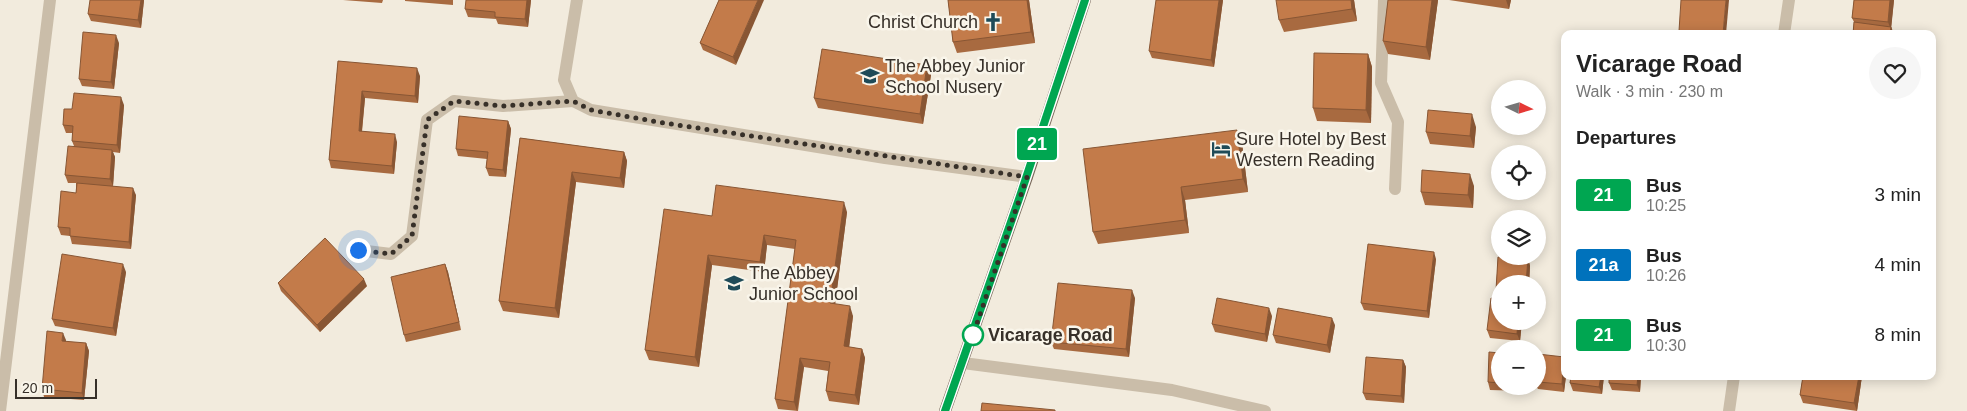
<!DOCTYPE html>
<meta charset="utf-8">
<style>
body{margin:0;font-family:Helvetica,sans-serif;background:#f6f6f6;color:#222;height:100vh;display:flex;flex-direction:column;font-size:19px;white-space:nowrap}
*{box-sizing:border-box;margin:0}
p{font-size:16px;color:#767676}
.icon{flex:none;width:28px;height:28px;fill:none;stroke:currentColor;stroke-width:2;stroke-linecap:round;stroke-linejoin:round}
.map{position:relative;flex:1;overflow:hidden}
.drawer{position:absolute;left:1561px;top:30px;width:375px;height:350px;display:flex;flex-direction:column;background:#fff;border-radius:10px;box-shadow:0 2px 12px #0003}
.drawer>*{flex:none}
.badge{padding:0 10px;border-radius:4px;font-size:18px;line-height:32px}
.needle{width:32px;rotate:95deg}
.buttons{position:absolute;left:1491px;top:80px;display:grid;gap:10px}
.buttons a{display:grid;place-items:center;width:55px;height:55px;border-radius:50%;background:#fff;box-shadow:0 2px 12px #0003;font-size:25px}
.scale{position:absolute;left:15px;bottom:12px;width:82px;box-sizing:border-box;padding-left:5px;border:2px solid #373029;border-top:0;font-size:14px;line-height:18px;white-space:nowrap;color:#373029;-webkit-text-stroke:4px #f9f5ea;paint-order:stroke}
.you{position:absolute;width:25px;height:25px;margin:-12px;border:4px solid #fff;border-radius:50%;background:#1a73e8;box-shadow:0 0 0 8px #1a73e833}
.map>.badge{position:absolute;translate:-50% -50%;box-shadow:0 0 0 2px #fff}
h2{padding:0 15px;font-size:19px;line-height:45px}
.round{display:grid;place-items:center;flex:none;width:52px;height:52px;border-radius:26px;background:#f6f6f6}
.head{display:flex;align-items:center;justify-content:space-between;height:85px;padding:0 15px}
h1{font-size:24px;font-weight:700;line-height:38px}
ul{padding:0;list-style:none}
li{display:flex;align-items:center;gap:15px;height:70px;padding:0 15px}
li div{flex:1}
li b{display:block;font-size:19px}
li em{font-style:normal}
li .badge{min-width:55px;font-weight:700;text-align:center}
.map>svg:first-child{display:block}
.lines{fill:none;stroke-linecap:round;stroke-linejoin:round}
.lane{stroke:#cabda9;stroke-width:12}
.street{stroke:#cabda9;stroke-width:12}
.primary{stroke:#79695a;stroke-width:12}
.wall{fill:#a86a40}
.shaded-wall{fill:#885634}
.building{fill:#c37b4a;stroke:#885634}
.line-casing{stroke:#fff;stroke-width:11}
.line{stroke:#00a651;stroke-width:8}
.walk{stroke:#373029;stroke-width:5;stroke-dasharray:0 9}
.stop-dot{fill:#fff;stroke:#00a651;stroke-width:2.5}
.labels{text-anchor:middle;stroke-width:5;stroke-linejoin:round;paint-order:stroke}
.poi-label{font-size:18px;fill:#373029;stroke:#f9f5ea;text-anchor:start}
.stop-label{font-size:18px;font-weight:bold;fill:#373029;stroke:#f9f5ea;text-anchor:start}
</style>
<div class="map">
<svg width="1967" height="411" viewBox="0 0 1967 411">
<rect width="100%" height="100%" fill="#f2ebdd"/>
<g class="lines">
<g class="lane">
<path d="M 1384,0 L 1381,83 L 1398,122 L 1395,189"/>
<path d="M 358,250 L 391,254 L 412,236 L 427,120 L 454,101 L 503,106 L 573,101"/>
</g>
<g class="street">
<path d="M 577,0 L 564,80 L 573,101 L 591,110 L 885,158 L 1027,177"/>
<path d="M 1784,34 L 1789,0"/>
<path d="M 963,363 L 1172,390 L 1265,411"/>
<path d="M 0,411 L 50,0"/>
<path d="M 1729,411 L 1734,376"/>
</g>
<path class="primary" d="M 945,411 L 1027,177 L 1085,0"/>
</g>
<g class="wall">
<path d="M 144,0 L 141,28 L 91,21 L 88,14 Z"/>
<path d="M 343,0 L 383,0 L 382,3 Z"/>
<path d="M 405,0 L 453,0 L 453,5 L 405,1 Z"/>
<path d="M 531,0 L 528,27 L 498,24 L 496,19 L 468,17 L 465,9 Z"/>
<path d="M 719,0 L 736,65 L 703,50 L 700,43 Z"/>
<path d="M 948,0 L 1029,0 L 1035,43 L 957,53 L 953,42 Z"/>
<path d="M 1223,0 L 1214,67 L 1152,58 L 1149,51 Z"/>
<path d="M 1354,0 L 1357,21 L 1284,32 L 1279,20 Z"/>
<path d="M 1388,0 L 1438,0 L 1430,60 L 1388,54 L 1383,41 Z"/>
<path d="M 1449,0 L 1511,0 L 1509,9 Z"/>
<path d="M 1854,0 L 1894,0 L 1891,27 L 1894,34 L 1853,34 L 1854,22 L 1852,18 Z"/>
<path d="M 1679,31 L 1726,34 L 1679,34 Z"/>
<path d="M 119,43 L 114,89 L 82,86 L 79,79 Z"/>
<path d="M 1368,54 L 1372,67 L 1371,123 L 1317,121 L 1313,108 Z"/>
<path d="M 338,61 L 420,76 L 418,103 L 365,98 L 362,132 L 397,142 L 394,174 L 331,168 L 329,160 Z"/>
<path d="M 927,65 L 931,75 L 923,124 L 818,108 L 814,98 Z"/>
<path d="M 124,105 L 120,153 L 113,152 L 115,157 L 113,186 L 136,195 L 131,249 L 72,244 L 70,236 L 61,235 L 58,227 L 76,193 L 76,183 L 68,183 L 65,175 L 74,146 L 72,141 L 73,133 L 66,133 L 63,125 L 72,109 Z"/>
<path d="M 508,121 L 511,129 L 506,177 L 489,176 L 486,168 L 487,159 L 458,156 L 456,149 Z"/>
<path d="M 1476,127 L 1474,148 L 1430,144 L 1426,132 Z"/>
<path d="M 520,138 L 624,152 L 627,161 L 624,188 L 576,182 L 559,318 L 503,311 L 499,301 Z"/>
<path d="M 1242,143 L 1248,192 L 1185,200 L 1189,233 L 1098,244 L 1093,232 Z"/>
<path d="M 1474,186 L 1473,208 L 1425,205 L 1421,192 Z"/>
<path d="M 847,212 L 835,304 L 853,316 L 849,347 L 862,349 L 865,358 L 859,405 L 829,401 L 826,391 L 828,371 L 804,367 L 798,411 L 778,409 L 775,399 L 795,249 L 767,245 L 764,272 L 712,265 L 699,367 L 649,360 L 645,350 L 712,216 Z"/>
<path d="M 1498,257 L 1528,258 L 1530,266 L 1529,284 L 1500,284 L 1500,298 L 1498,298 L 1496,290 Z"/>
<path d="M 1436,259 L 1429,318 L 1364,310 L 1361,303 Z"/>
<path d="M 445,264 L 448,272 L 461,330 L 406,342 L 404,335 Z"/>
<path d="M 126,272 L 116,336 L 55,326 L 52,319 Z"/>
<path d="M 278,283 L 367,286 L 320,332 L 281,291 Z"/>
<path d="M 1135,298 L 1129,357 L 1054,349 L 1051,342 Z"/>
<path d="M 1272,316 L 1267,342 L 1215,332 L 1212,324 Z"/>
<path d="M 1500,321 L 1522,321 L 1520,341 L 1490,338 L 1487,330 Z"/>
<path d="M 1335,325 L 1330,353 L 1276,343 L 1273,335 Z"/>
<path d="M 66,340 L 66,342 L 86,343 L 89,351 L 84,400 L 44,397 L 42,389 Z"/>
<path d="M 1500,353 L 1500,386 L 1529,386 L 1529,391 L 1490,390 L 1488,382 Z"/>
<path d="M 1538,354 L 1566,376 L 1564,392 L 1538,389 L 1536,386 L 1538,386 Z"/>
<path d="M 1403,360 L 1406,367 L 1404,403 L 1366,400 L 1363,393 Z"/>
<path d="M 1571,376 L 1604,376 L 1602,394 L 1573,391 L 1570,383 Z"/>
<path d="M 1609,376 L 1641,376 L 1640,392 L 1612,390 L 1609,383 Z"/>
<path d="M 1803,376 L 1862,376 L 1857,411 L 1803,403 L 1800,395 Z"/>
</g>
<g class="shaded-wall">
<path d="M 141,0 L 144,0 L 141,28 L 138,20 Z"/>
<path d="M 527,0 L 531,0 L 528,27 L 525,19 Z"/>
<path d="M 758,0 L 764,0 L 736,65 L 733,57 Z"/>
<path d="M 1027,0 L 1029,0 L 1035,43 L 1031,32 Z"/>
<path d="M 1219,0 L 1223,0 L 1214,67 L 1211,60 Z"/>
<path d="M 1351,0 L 1354,0 L 1357,21 L 1352,9 Z"/>
<path d="M 1432,0 L 1438,0 L 1430,60 L 1426,47 Z"/>
<path d="M 1506,0 L 1511,0 L 1509,9 Z"/>
<path d="M 1726,0 L 1729,0 L 1726,34 L 1723,34 Z"/>
<path d="M 1890,0 L 1894,0 L 1891,30 L 1888,22 Z"/>
<path d="M 1891,27 L 1894,34 L 1890,34 Z"/>
<path d="M 116,35 L 119,43 L 114,89 L 111,82 Z"/>
<path d="M 1368,54 L 1372,67 L 1371,123 L 1366,110 Z"/>
<path d="M 927,65 L 931,75 L 923,124 L 920,114 Z"/>
<path d="M 417,68 L 420,76 L 418,103 L 415,96 Z"/>
<path d="M 362,91 L 365,98 L 361,139 L 359,131 Z"/>
<path d="M 121,97 L 124,105 L 120,153 L 117,145 Z"/>
<path d="M 1472,114 L 1476,127 L 1474,148 L 1470,136 Z"/>
<path d="M 508,121 L 511,129 L 506,177 L 503,170 Z"/>
<path d="M 1237,130 L 1242,143 L 1248,192 L 1243,179 Z"/>
<path d="M 395,134 L 397,142 L 394,174 L 392,166 Z"/>
<path d="M 112,150 L 115,157 L 113,186 L 110,179 Z"/>
<path d="M 624,152 L 627,161 L 624,188 L 620,178 Z"/>
<path d="M 572,172 L 576,182 L 559,318 L 555,308 Z"/>
<path d="M 1470,174 L 1474,186 L 1473,208 L 1468,195 Z"/>
<path d="M 1181,187 L 1185,200 L 1189,233 L 1185,220 Z"/>
<path d="M 133,188 L 136,195 L 131,249 L 129,242 Z"/>
<path d="M 844,202 L 847,212 L 834,313 L 830,303 Z"/>
<path d="M 764,235 L 767,245 L 764,272 L 760,262 Z"/>
<path d="M 1434,252 L 1436,259 L 1429,318 L 1427,311 Z"/>
<path d="M 708,255 L 712,265 L 699,367 L 695,357 Z"/>
<path d="M 1528,258 L 1530,266 L 1529,284 L 1526,284 Z"/>
<path d="M 123,264 L 126,272 L 116,336 L 113,328 Z"/>
<path d="M 445,264 L 448,272 L 461,330 L 459,322 Z"/>
<path d="M 364,279 L 367,286 L 320,332 L 317,325 Z"/>
<path d="M 1132,290 L 1135,298 L 1129,357 L 1126,349 Z"/>
<path d="M 850,306 L 853,316 L 848,356 L 844,346 Z"/>
<path d="M 1269,308 L 1272,316 L 1267,342 L 1265,334 Z"/>
<path d="M 1332,318 L 1335,325 L 1330,353 L 1327,345 Z"/>
<path d="M 1518,321 L 1522,321 L 1520,341 L 1517,334 Z"/>
<path d="M 63,333 L 66,340 L 65,349 L 62,341 Z"/>
<path d="M 86,343 L 89,351 L 84,400 L 82,393 Z"/>
<path d="M 862,349 L 865,358 L 859,405 L 855,395 Z"/>
<path d="M 1564,357 L 1565,376 L 1566,376 L 1564,392 L 1562,384 Z"/>
<path d="M 800,358 L 804,367 L 797,411 L 794,402 Z"/>
<path d="M 1403,360 L 1406,367 L 1404,403 L 1401,396 Z"/>
<path d="M 1601,376 L 1604,376 L 1602,394 L 1599,387 Z"/>
<path d="M 1638,376 L 1641,376 L 1640,392 L 1637,385 Z"/>
<path d="M 1859,376 L 1862,376 L 1857,411 L 1854,403 Z"/>
</g>
<g class="building">
<path d="M 90,0 L 141,0 L 138,20 L 88,14 Z"/>
<path d="M 466,0 L 527,0 L 525,19 L 495,17 L 495,12 L 465,9 Z"/>
<path d="M 719,0 L 758,0 L 733,57 L 700,43 Z"/>
<path d="M 948,0 L 1027,0 L 1031,32 L 953,42 Z"/>
<path d="M 1156,0 L 1219,0 L 1211,60 L 1149,51 Z"/>
<path d="M 1276,0 L 1351,0 L 1352,9 L 1279,20 Z"/>
<path d="M 1388,0 L 1432,0 L 1426,47 L 1383,41 Z"/>
<path d="M 1681,0 L 1726,0 L 1723,34 L 1705,34 L 1679,31 Z"/>
<path d="M 1854,0 L 1890,0 L 1888,22 L 1852,18 Z"/>
<path d="M 1854,22 L 1891,27 L 1890,34 L 1853,34 Z"/>
<path d="M 83,32 L 116,35 L 111,82 L 79,79 Z"/>
<path d="M 822,49 L 927,65 L 920,114 L 814,98 Z"/>
<path d="M 1314,53 L 1368,54 L 1366,110 L 1313,108 Z"/>
<path d="M 338,61 L 417,68 L 415,96 L 362,91 L 359,131 L 395,134 L 392,166 L 329,160 Z"/>
<path d="M 74,93 L 121,97 L 117,145 L 72,141 L 73,126 L 63,125 L 64,109 L 72,109 Z"/>
<path d="M 1428,110 L 1472,114 L 1470,136 L 1426,132 Z"/>
<path d="M 459,116 L 508,121 L 503,170 L 486,168 L 488,152 L 456,149 Z"/>
<path d="M 1237,130 L 1243,179 L 1181,187 L 1185,220 L 1093,232 L 1083,149 Z"/>
<path d="M 520,138 L 624,152 L 620,178 L 572,172 L 555,308 L 499,301 Z"/>
<path d="M 68,146 L 112,150 L 110,179 L 65,175 Z"/>
<path d="M 1422,170 L 1470,174 L 1468,195 L 1421,192 Z"/>
<path d="M 77,183 L 133,188 L 129,242 L 70,236 L 70,228 L 58,227 L 61,191 L 76,193 Z"/>
<path d="M 716,185 L 844,202 L 830,303 L 850,306 L 844,346 L 862,349 L 855,395 L 826,391 L 830,362 L 800,358 L 794,402 L 775,399 L 796,240 L 764,235 L 760,262 L 708,255 L 695,357 L 645,350 L 664,209 L 712,216 Z"/>
<path d="M 325,238 L 364,279 L 317,325 L 278,283 Z"/>
<path d="M 1368,244 L 1434,252 L 1427,311 L 1361,303 Z"/>
<path d="M 62,254 L 123,264 L 113,328 L 52,319 Z"/>
<path d="M 1498,257 L 1528,258 L 1526,284 L 1500,284 L 1500,290 L 1496,290 Z"/>
<path d="M 445,264 L 459,322 L 404,335 L 391,277 Z"/>
<path d="M 1058,283 L 1132,290 L 1126,349 L 1051,342 Z"/>
<path d="M 1217,298 L 1269,308 L 1265,334 L 1212,324 Z"/>
<path d="M 1491,298 L 1500,299 L 1500,321 L 1518,321 L 1517,334 L 1487,330 Z"/>
<path d="M 1278,308 L 1332,318 L 1327,345 L 1273,335 Z"/>
<path d="M 47,331 L 63,333 L 62,341 L 86,343 L 82,393 L 42,389 Z"/>
<path d="M 1489,352 L 1500,353 L 1500,383 L 1488,382 Z"/>
<path d="M 1538,354 L 1564,357 L 1562,384 L 1538,382 Z"/>
<path d="M 1366,357 L 1403,360 L 1401,396 L 1363,393 Z"/>
<path d="M 1571,376 L 1601,376 L 1599,387 L 1570,383 Z"/>
<path d="M 1609,376 L 1638,376 L 1637,385 L 1609,383 Z"/>
<path d="M 1803,376 L 1859,376 L 1854,403 L 1800,395 Z"/>
<path d="M 982,403 L 1055,410 L 1055,411 L 981,411 Z"/>
</g>
<g class="lines">
<g class="line-casing">
<path id="line" d="M 945,411 L 1020,196 L 1085,0"/>
</g>
<use href="#line" class="line"/>
<path class="walk" d="M 358,250 L 391,254 L 412,236 L 427,120 L 454,101 L 503,106 L 573,101 L 591,110 L 664,123 L 1027,177 L 973,335"/>
</g>
<defs>
<g id="church-bare" transform="scale(1.5)"><path d="M-1.2-6h2.4v3.5h3.3v2.4h-3.3V6h-2.4V-.1h-3.3v-2.4h3.3Z" fill="#1f4b58" stroke="#f9f5ea" stroke-width="2.5" paint-order="stroke"/></g>
<g id="school-bare" transform="scale(1.5)"><path d="M0-5L7-2L0 1L-7-2ZM-4 1L0 2.5L4 1V4Q0 6-4 4Z" fill="#1f4b58" stroke="#f9f5ea" stroke-width="2.5" paint-order="stroke"/></g>
<g id="hotel-bare" transform="scale(1.5)"><path d="M-6-4.5h1.5V1H6V5H4.5V3h-9V5H-6ZM-4 0a1.8 1.8 0 1 1 3.6 0ZM.5 0V-2.5h3Q6-2.5 6 0Z" fill="#1f4b58" stroke="#f9f5ea" stroke-width="2.5" paint-order="stroke"/></g>
</defs>
<g fill-rule="evenodd">
<use href="#church-bare" x="993" y="22"/>
<use href="#school-bare" x="870" y="76"/>
<use href="#hotel-bare" x="1221" y="149"/>
<use href="#school-bare" x="734" y="283"/>
</g>
<circle class="stop-dot" cx="973" cy="335" r="10"/>
<g class="labels">
<g class="poi-label">
<text x="978" y="28" text-anchor="end">Christ Church</text>
<text x="885" y="72">The Abbey Junior<tspan x="885" dy="21">School Nusery</tspan></text>
<text x="1236" y="145">Sure Hotel by Best<tspan x="1236" dy="21">Western Reading</tspan></text>
<text x="749" y="279">The Abbey<tspan x="749" dy="21">Junior School</tspan></text>
</g>
<g class="stop-label">
<text x="988" y="341">Vicarage Road</text>
</g>
</g>
</svg>
<div class="buttons">
<a><svg class="needle" viewBox="-14 -14 28 28"><path d="M0-13l5 13h-10z" fill="#e53935"/><path d="M0 13l5-13h-10z" fill="#767676"/></svg></a>
<a><svg class="icon" aria-label="locate" viewBox="0 0 24 24"><circle cx="12" cy="12" r="6"/><path d="M12 2v4M12 18v4M2 12h4M18 12h4"/></svg></a>
<a><svg class="icon" aria-label="layers" viewBox="0 0 24 24"><path d="M12 4l9 5-9 5-9-5zM3 14l9 5 9-5"/></svg></a>
<a>+</a>
<a>−</a>
</div>
<div class="scale">20 m</div>
<div class="you" style="left:358px;top:250px"></div>
<b class="badge" style="left:1037px;top:144px;background:#00a651;color:#fff">21</b>
<section class="drawer">
<div class="head"><div><h1>Vicarage Road</h1><p>Walk · 3 min · 230 m</p></div><a class="round"><svg class="icon" aria-label="heart" viewBox="0 0 24 24"><path d="M12 20l-8-8c-3-5 5-10 8-4 3-6 11-1 8 4z"/></svg></a></div>
<h2>Departures</h2>
<ul>
<li><span class="badge" style="background:#00a651;color:#fff">21</span><div><b>Bus</b><p>10:25</p></div><em>3 min</em></li>
<li><span class="badge" style="background:#0072bc;color:#fff">21a</span><div><b>Bus</b><p>10:26</p></div><em>4 min</em></li>
<li><span class="badge" style="background:#00a651;color:#fff">21</span><div><b>Bus</b><p>10:30</p></div><em>8 min</em></li>
</ul>
</section>
</div>
